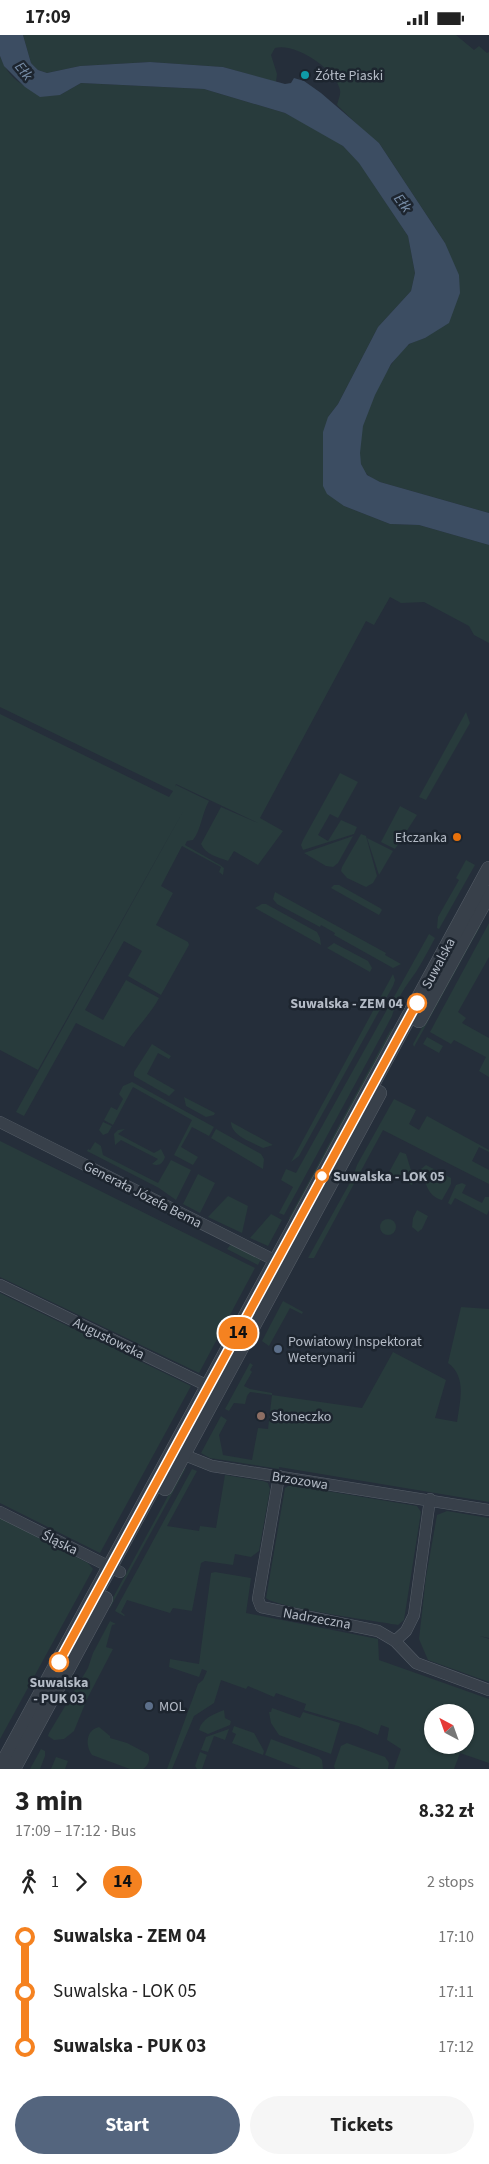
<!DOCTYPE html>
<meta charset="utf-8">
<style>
body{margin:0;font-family:"Source Sans 3",sans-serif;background:#f6f6f6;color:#222;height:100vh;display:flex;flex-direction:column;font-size:19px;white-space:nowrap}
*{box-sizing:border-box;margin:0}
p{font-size:16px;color:#767676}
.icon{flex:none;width:28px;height:28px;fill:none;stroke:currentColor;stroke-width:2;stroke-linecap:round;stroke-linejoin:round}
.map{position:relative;height:1734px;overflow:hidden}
.side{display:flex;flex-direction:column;background:#fff;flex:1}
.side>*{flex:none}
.badge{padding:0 10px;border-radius:16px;font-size:18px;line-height:32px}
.needle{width:32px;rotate:319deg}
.tools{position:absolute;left:424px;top:1669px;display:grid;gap:10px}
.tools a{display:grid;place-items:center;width:50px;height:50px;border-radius:50%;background:#fff;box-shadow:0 1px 4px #0004;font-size:25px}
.map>.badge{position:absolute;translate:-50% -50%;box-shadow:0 0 0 2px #fff}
.legs{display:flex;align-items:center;gap:8px;height:55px;padding:0 15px;font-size:16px}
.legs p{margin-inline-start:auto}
.summary{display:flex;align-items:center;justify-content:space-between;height:85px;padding:0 15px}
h1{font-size:28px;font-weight:700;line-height:38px}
.cta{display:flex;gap:10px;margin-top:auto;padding:10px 15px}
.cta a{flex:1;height:58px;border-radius:30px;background:#54657e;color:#fff;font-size:20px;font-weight:700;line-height:58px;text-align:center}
.cta a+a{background:#f6f6f6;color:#222}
ul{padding:0 15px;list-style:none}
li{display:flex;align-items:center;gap:18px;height:55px;font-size:19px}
li i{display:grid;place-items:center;width:8px;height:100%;margin:0 6px;background:currentColor}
li i::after{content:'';width:12px;height:12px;margin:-6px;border:4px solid;border-radius:50%;background:#fff}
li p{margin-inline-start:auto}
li:first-child i{background:linear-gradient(#0000 50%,currentColor 0)}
li:last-child i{background:linear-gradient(currentColor 50%,#0000 0)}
.status{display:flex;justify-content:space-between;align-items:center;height:35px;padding:0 25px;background:#fff;direction:ltr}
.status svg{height:14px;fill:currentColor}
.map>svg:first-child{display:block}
.green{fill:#283b3c;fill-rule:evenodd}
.water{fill:#3c4d62}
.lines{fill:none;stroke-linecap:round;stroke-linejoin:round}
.minor-casing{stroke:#565e68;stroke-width:12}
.tertiary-casing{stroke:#565e68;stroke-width:16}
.minor{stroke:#38404a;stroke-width:11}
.tertiary{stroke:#38404a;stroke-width:15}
.line-1-casing{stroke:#fff;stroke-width:11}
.line-1{stroke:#f58220;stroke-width:8}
.culture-dot{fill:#0f9aa8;stroke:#1d252f;stroke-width:2}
.food-dot{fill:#e8710a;stroke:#1d252f;stroke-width:2}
.stop-1-dot{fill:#fff;stroke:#f58220;stroke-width:2.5}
.service-dot{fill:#5c6f8a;stroke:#1d252f;stroke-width:2}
.education-dot{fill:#8d6e63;stroke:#1d252f;stroke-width:2}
.labels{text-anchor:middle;stroke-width:5;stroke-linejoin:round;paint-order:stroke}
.poi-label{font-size:14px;fill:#b4bbc6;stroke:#1d252f;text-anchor:start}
.street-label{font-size:14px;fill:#b4bbc6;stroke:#1d252f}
.stop-label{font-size:14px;font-weight:bold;fill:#b4bbc6;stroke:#1d252f;text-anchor:end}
.water-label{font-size:15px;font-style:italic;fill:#778da7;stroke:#1d252f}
</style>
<div class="status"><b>17:09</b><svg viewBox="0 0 49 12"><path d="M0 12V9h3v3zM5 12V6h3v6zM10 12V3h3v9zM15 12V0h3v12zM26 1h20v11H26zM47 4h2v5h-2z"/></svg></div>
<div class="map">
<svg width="489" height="1734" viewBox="0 0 489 1734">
<rect width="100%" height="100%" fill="#252e3a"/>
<g class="green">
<path d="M 23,0 L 456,0 L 474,15 L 479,11 L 487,18 L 489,17 L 489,478 L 380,447 C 371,443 364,439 361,429 C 351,397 384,331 407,311 C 412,307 419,305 425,303 L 445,208 L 379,108 L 370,102 L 337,70 C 338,66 341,59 340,55 C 336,34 294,7 275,13 L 271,20 L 277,39 L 276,47 L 223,32 L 150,27 L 80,31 L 47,38 L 38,35 L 31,28 Z"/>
<path d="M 0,21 C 13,53 30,53 60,60 L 81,48 L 204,54 L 285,78 L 329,101 L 343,111 L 359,127 L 408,201 L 415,238 L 411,256 L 378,292 L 338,369 L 328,382 L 344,471 L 390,489 L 419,490 L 489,510 L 489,608 L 474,600 L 469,591 L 424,567 L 401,568 L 390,562 L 374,590 L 366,586 L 260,783 L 283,796 L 258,830 L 234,816 L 228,826 C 218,822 206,820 201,809 L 221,772 L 258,788 L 176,749 L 175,752 L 176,750 L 209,766 C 202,778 201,795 193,805 L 187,806 L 185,810 L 220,830 L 224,833 L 223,840 L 219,837 L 221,832 L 182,811 L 161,851 L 173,858 L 156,890 L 188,907 L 189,910 L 161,960 L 128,941 L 142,916 L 124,906 L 85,975 L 103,985 L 126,945 L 159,963 C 149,982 134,994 124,1012 L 76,988 L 24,1081 L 16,1077 L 185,773 L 38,1035 L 0,1015 L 0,679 L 169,762 L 173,756 L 0,672 Z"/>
<path d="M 466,677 L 470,688 L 426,765 L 419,762 Z"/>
<path d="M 340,738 L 358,747 L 338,783 L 330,779 L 318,800 L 328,806 L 341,785 L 357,792 L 354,799 L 303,815 L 301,810 L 303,805 Z"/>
<path d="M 400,771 L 417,780 L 395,814 L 381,807 Z"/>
<path d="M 361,799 L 366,801 L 377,841 L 373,848 L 366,852 L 347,843 L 341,836 L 342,832 Z"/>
<path d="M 353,801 L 338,828 L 333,832 L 326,831 L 304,818 Z"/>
<path d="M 367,803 L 393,816 L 379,840 Z"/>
<path d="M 466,825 L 475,830 L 439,894 L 437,893 L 438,882 L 459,845 L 456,843 Z"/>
<path d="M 334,850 L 339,850 L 380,873 L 382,875 L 379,880 L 331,853 Z"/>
<path d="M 275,857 L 386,918 L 385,920 L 401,929 L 393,933 L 334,900 L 335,898 L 321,890 L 320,892 L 277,869 L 273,864 Z"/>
<path d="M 262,869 L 266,869 L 317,897 L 320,903 L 321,910 L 255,873 Z"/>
<path d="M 489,888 L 489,922 L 458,977 L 466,983 L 462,988 L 489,1003 L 489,1042 L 479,1036 L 486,1022 L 454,1005 L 451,1009 L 430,997 Z"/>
<path d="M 481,890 L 414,1012 L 413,1009 L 476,894 Z"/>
<path d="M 429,899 L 435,903 C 429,914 423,926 416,937 C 405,952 397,963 392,981 L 284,1180 L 279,1178 L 293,1152 L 281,1145 L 286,1134 L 296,1138 Z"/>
<path d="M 334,908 L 368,926 L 372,933 L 370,937 L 327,913 Z"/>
<path d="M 393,939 L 395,945 L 393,951 L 299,1121 L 291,1127 Z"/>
<path d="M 391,994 L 394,995 L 290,1187 L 289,1183 Z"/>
<path d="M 427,1002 L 443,1011 L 439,1018 L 423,1009 Z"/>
<path d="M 152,1009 L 171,1021 L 169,1024 L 158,1018 L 147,1039 L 175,1055 L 169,1061 L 134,1041 L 134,1037 Z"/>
<path d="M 132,1047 L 214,1092 L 209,1101 L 192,1092 L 181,1112 L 198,1122 L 193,1130 L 174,1120 L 192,1085 L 133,1052 L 113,1090 L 104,1085 L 111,1072 L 117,1075 L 123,1064 L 119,1059 L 123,1051 Z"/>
<path d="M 184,1062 L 215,1078 L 214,1080 L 206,1082 L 186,1071 Z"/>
<path d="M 394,1064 L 416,1075 L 409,1089 L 419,1095 L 427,1081 L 489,1115 L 489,1117 L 479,1112 L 472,1126 L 489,1135 L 489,1149 L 383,1095 L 314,1223 L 308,1223 L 352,1144 L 357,1130 Z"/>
<path d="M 103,1087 L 112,1091 L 108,1098 L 103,1100 L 99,1095 Z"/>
<path d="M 231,1087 L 273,1110 L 263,1113 C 252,1107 231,1101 231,1087 Z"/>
<path d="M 125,1094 L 118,1099 L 154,1118 L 161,1114 L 165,1122 C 163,1128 159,1132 152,1129 L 158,1124 L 121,1105 L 115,1110 L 114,1099 L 118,1095 Z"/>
<path d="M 216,1094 L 261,1119 L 264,1124 L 263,1134 L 211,1103 Z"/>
<path d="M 0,1106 L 255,1233 L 199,1338 L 0,1242 Z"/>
<path d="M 95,1107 L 101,1111 L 103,1120 L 158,1148 L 171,1125 L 191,1135 L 176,1165 L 159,1153 L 87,1116 L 88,1114 L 90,1115 Z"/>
<path d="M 400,1117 L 406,1119 L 414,1145 L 412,1150 L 388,1139 Z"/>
<path d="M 426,1130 L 451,1143 L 451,1149 L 442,1165 C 427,1161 426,1148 421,1134 Z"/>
<path d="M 198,1139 L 215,1148 L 200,1178 L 183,1169 Z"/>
<path d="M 462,1148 L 466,1150 L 462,1158 L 482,1168 L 485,1162 L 489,1162 L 489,1175 L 487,1180 L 455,1163 L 451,1170 L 448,1168 L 456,1150 Z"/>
<path d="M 228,1161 L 248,1171 L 242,1198 L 208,1182 Z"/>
<path d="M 417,1175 L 428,1181 L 422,1194 L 418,1197 L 412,1192 L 413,1183 Z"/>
<path d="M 271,1179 L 282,1185 L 268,1211 L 250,1203 Z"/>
<circle cx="388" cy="1192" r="8"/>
<path d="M 232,1208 L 261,1224 L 258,1230 L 227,1214 Z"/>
<path d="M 0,1258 L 191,1351 L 100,1518 L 0,1468 Z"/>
<path d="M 283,1266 L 303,1277 L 302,1279 L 290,1273 L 269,1311 L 262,1306 Z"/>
<path d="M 461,1272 L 489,1274 L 489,1467 L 279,1432 L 279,1434 L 210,1423 L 201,1418 L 221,1381 L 227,1385 L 219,1400 L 223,1420 L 252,1425 L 258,1393 L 268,1394 L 272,1360 L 250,1357 L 247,1361 L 245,1369 L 234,1368 L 229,1376 L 225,1374 L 250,1328 L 253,1330 L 250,1335 L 252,1337 L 244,1351 L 250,1354 L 272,1358 L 272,1360 L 362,1373 L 393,1317 L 446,1345 L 435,1383 L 457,1387 C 460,1366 467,1342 448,1328 Z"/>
<path d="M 186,1433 L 110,1573 L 109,1570 L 182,1435 Z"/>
<path d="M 192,1434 L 197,1436 L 167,1491 L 199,1496 L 200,1491 L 216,1493 L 225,1440 L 263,1446 L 268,1448 L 270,1454 L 259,1516 L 251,1522 L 235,1519 L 233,1530 L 205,1526 L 201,1528 L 192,1576 L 173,1573 L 170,1578 L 127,1565 L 121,1577 L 125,1580 L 124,1581 L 115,1576 Z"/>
<path d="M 290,1450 L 417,1471 L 421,1477 L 404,1585 L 398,1590 C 377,1586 277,1573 266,1563 L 285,1453 Z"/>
<path d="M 447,1476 L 489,1483 L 489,1603 L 480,1601 L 489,1604 L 489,1647 L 428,1625 L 419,1604 L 426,1542 L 437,1480 Z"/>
<path d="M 0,1483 L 88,1528 L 93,1534 L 0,1704 Z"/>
<path d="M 215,1537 L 251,1543 L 246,1578 L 378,1604 L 379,1625 L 489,1664 L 489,1728 L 460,1718 L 454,1734 L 394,1734 L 401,1714 L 387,1705 L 389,1693 L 381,1690 L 378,1700 L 358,1691 L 304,1675 L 306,1669 L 276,1658 L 274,1662 L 248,1651 L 246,1654 L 221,1645 L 214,1668 L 194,1681 L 172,1734 L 167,1734 L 198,1649 L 203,1645 L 207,1636 L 202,1634 L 199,1642 L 169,1632 L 170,1624 L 199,1629 L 211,1538 ZM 432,1678 L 465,1678 L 465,1710 L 432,1710 Z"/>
<path d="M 110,1586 L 116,1589 L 112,1590 L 106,1612 L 113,1614 L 87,1664 L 74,1696 L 64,1704 L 54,1705 L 48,1701 L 49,1698 L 88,1633 L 93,1618 Z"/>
<path d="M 272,1673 L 300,1683 L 303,1677 L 340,1688 L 331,1719 L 279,1700 L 271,1688 L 269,1677 L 271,1677 Z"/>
<path d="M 224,1675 L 225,1683 L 231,1686 L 230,1690 L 208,1699 L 199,1695 C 202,1683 214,1679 224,1675 Z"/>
<path d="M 234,1691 L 254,1698 L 264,1716 L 263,1720 L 232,1708 L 236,1699 L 232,1697 Z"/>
<path d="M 99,1692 L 110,1701 L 110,1703 L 127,1708 L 148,1719 C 151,1724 148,1731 143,1734 L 130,1734 L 92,1720 C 85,1710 86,1695 99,1692 Z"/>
<path d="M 229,1694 L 225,1705 L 214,1701 L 208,1717 L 201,1715 L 206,1702 Z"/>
<path d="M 271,1704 L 319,1722 L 322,1725 L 323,1734 L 301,1734 L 265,1720 Z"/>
<path d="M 347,1708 L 385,1722 L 389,1728 L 388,1734 L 335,1734 L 334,1731 L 341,1711 Z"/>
<path d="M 41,1714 L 45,1716 L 45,1721 L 40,1734 L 30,1734 Z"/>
<path d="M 200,1717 L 207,1720 L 202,1734 L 197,1734 L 195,1731 Z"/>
<path d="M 56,1722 L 68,1726 L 65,1734 L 51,1734 Z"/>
</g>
<path class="water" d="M 0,0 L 23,0 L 31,28 L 38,35 L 47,38 L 80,31 L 150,27 L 223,32 L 285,49 L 291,48 L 294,43 L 304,46 L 321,58 L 379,108 L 445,208 L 459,240 L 460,258 L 449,288 L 425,303 L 409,309 L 391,329 L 375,360 L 363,391 L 360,418 L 361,429 L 367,440 L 380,447 L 489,478 L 489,510 L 419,490 L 390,489 L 344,471 L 327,459 L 323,451 L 323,397 L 328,382 L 338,369 L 378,292 L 411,256 L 415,238 L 408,201 L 359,128 L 343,111 L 285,78 L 204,54 L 81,48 L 60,60 L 40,62 L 25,52 L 4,31 L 0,21 Z"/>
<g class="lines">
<g class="minor-casing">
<g id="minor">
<path d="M 0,1087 L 282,1229"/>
<path d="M 0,1250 L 214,1354"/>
<path d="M 177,1417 L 212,1431 L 489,1475"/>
<path d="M 279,1441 L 258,1564 L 261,1572 L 378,1596 L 395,1606 L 416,1628 L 489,1655"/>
<path d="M 0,1477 L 120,1537"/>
<path d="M 395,1606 L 406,1596 L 414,1580 L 430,1464"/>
</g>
</g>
<g class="tertiary-casing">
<g id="tertiary">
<path d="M 419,985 L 489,858"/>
<path d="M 165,1453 L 379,1058"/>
<path d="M 0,1734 L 489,834"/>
<path d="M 13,1734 L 105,1564"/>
</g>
</g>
<use href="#minor" class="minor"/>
<use href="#tertiary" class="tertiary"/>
</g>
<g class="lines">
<g class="line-1-casing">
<path id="line-1" d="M 59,1627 L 417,968"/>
</g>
<use href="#line-1" class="line-1"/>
</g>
<circle class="culture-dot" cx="305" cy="40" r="5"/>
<circle class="food-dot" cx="457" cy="802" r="5"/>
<g class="stop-1-dot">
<circle cx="417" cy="968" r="9"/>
<circle cx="322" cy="1141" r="6"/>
<circle cx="59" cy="1627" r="9"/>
</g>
<g class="service-dot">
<circle cx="278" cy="1314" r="5"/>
<circle cx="149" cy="1671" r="5"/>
</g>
<circle class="education-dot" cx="261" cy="1381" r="5"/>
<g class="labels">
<g class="poi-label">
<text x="315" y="45">Żółte Piaski</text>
<text x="447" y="807" text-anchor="end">Ełczanka</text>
<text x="288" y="1311">Powiatowy Inspektorat<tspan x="288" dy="16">Weterynarii</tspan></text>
<text x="271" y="1386">Słoneczko</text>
<text x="159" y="1676">MOL</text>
</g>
<g class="street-label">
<text transform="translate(438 928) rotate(-62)" y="5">Suwalska</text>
<text transform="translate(143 1159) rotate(27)" y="5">Generała Józefa Bema</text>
<text transform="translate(109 1303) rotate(26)" y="5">Augustowska</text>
<text transform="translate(300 1445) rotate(9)" y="5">Brzozowa</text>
<text transform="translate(60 1507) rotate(26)" y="5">Śląska</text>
<text transform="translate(317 1583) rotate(10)" y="5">Nadrzeczna</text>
</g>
<g class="stop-label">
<text x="403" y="973">Suwalska - ZEM 04</text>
<text x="333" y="1146" text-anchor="start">Suwalska - LOK 05</text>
<text x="59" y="1652" text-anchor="middle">Suwalska<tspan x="59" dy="16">- PUK 03</tspan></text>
</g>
<g class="water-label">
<text transform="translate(24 36) rotate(51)" y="5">Ełk</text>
<text transform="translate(403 168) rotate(54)" y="5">Ełk</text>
</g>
</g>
</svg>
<div class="tools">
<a><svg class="needle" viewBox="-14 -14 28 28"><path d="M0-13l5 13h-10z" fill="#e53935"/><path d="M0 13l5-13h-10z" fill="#767676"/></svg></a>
</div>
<b class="badge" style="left:238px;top:1298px;background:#f58220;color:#111">14</b>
</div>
<section class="side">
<div class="summary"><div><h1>3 min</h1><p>17:09 – 17:12 · Bus</p></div><b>8.32 zł</b></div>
<div class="legs"><svg class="icon" aria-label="walk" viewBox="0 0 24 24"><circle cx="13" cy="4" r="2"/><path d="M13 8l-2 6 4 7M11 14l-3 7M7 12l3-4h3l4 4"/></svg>1<svg class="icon" aria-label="forward" viewBox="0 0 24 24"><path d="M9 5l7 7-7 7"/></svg><b class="badge" style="background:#f58220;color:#111">14</b><p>2 stops</p></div>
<ul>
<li><i style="color:#f58220"></i><b>Suwalska - ZEM 04</b><p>17:10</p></li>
<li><i style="color:#f58220"></i><span>Suwalska - LOK 05</span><p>17:11</p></li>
<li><i style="color:#f58220"></i><b>Suwalska - PUK 03</b><p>17:12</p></li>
</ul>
<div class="cta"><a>Start</a><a>Tickets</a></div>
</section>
